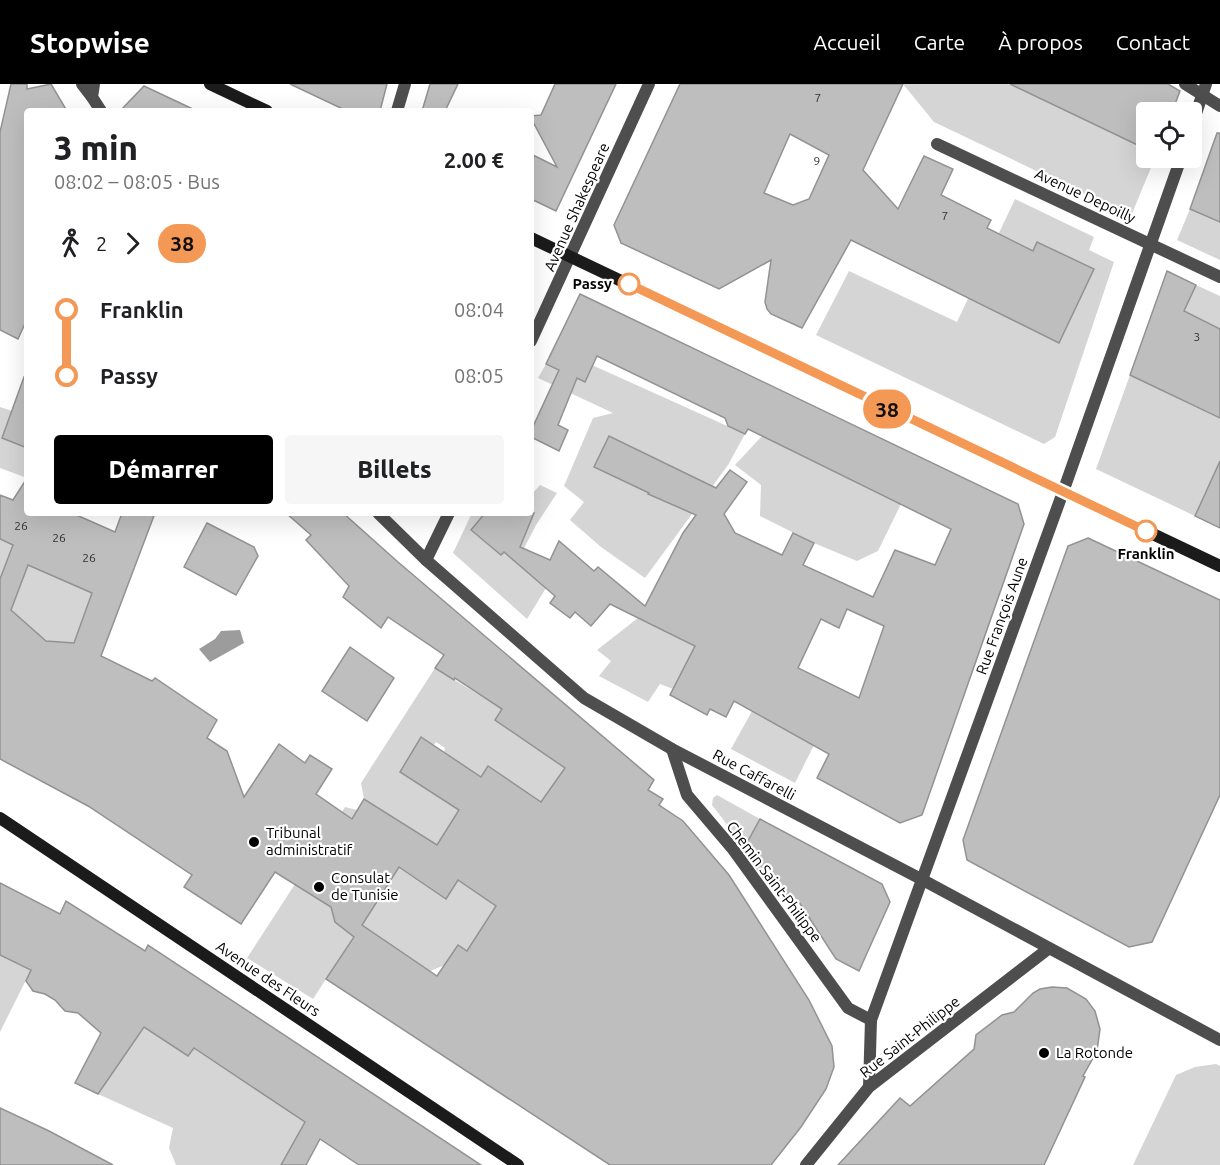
<!DOCTYPE html>
<html lang="fr">
<meta charset="utf-8">
<style>
body{margin:0;font-family:Ubuntu,sans-serif;background:#f6f6f6;color:#202124;height:100vh;display:flex;flex-direction:column;font-size:22px;white-space:nowrap}
*{box-sizing:border-box;margin:0}
p{font-size:20px;color:#757577}
.icon{flex:none;width:33px;height:33px;fill:none;stroke:currentColor;stroke-width:2;stroke-linecap:round;stroke-linejoin:round}
.map{position:relative;flex:1;overflow:hidden}
.sheet{position:absolute;left:24px;top:24px;width:510px;height:408px;display:flex;flex-direction:column;background:#fff;border-radius:6px;box-shadow:0 6px 24px #0002}
.sheet>*{flex:none}
.badge{padding:0 12px;border-radius:20px;font-size:21px;line-height:39px}
.buttons{position:absolute;left:1136px;top:18px;display:grid;gap:12px}
.buttons a{display:grid;place-items:center;width:66px;height:66px;border-radius:6px;background:#fff;box-shadow:0 6px 24px #0002;font-size:30px}
.map>.badge{position:absolute;translate:-50% -50%;box-shadow:0 0 0 3px #fff}
.legs{display:flex;align-items:center;gap:9px;height:66px;padding:0 30px;font-size:20px}
.legs p{margin-inline-start:auto}
.headline{display:flex;align-items:center;justify-content:space-between;height:102px;padding:0 30px}
h1{font-size:33px;font-weight:800;line-height:45px}
.cta{display:flex;gap:12px;margin-top:auto;padding:12px 30px}
.cta a{flex:1;height:69px;border-radius:6px;background:#000;color:#fff;font-size:24px;font-weight:800;line-height:69px;text-align:center}
.cta a+a{background:#f6f6f6;color:#202124}
ul{padding:0 30px;list-style:none}
li{display:flex;align-items:center;gap:21px;height:66px;font-size:22px}
li i{display:grid;place-items:center;width:9px;height:100%;margin:0 8px;background:currentColor}
li i::after{content:'';width:15px;height:15px;margin:-8px;border:4px solid;border-radius:50%;background:#fff}
li p{margin-inline-start:auto}
li:first-child i{background:linear-gradient(#0000 50%,currentColor 0)}
li:last-child i{background:linear-gradient(currentColor 50%,#0000 0)}
header{display:flex;align-items:center;gap:36px;box-sizing:border-box;height:84px;padding:0 30px;background:#000;color:#fff}
header strong{font-size:28px}
nav{display:flex;gap:33px;margin-inline-start:auto;font-size:21px}
.map>svg:first-child{display:block}
.green{fill:#d5d5d5;fill-rule:evenodd}
.water{fill:#9c9c9c}
.building{fill:#bebebe;stroke:#929292;stroke-width:1.5;fill-rule:evenodd}
.lines{fill:none;stroke-linecap:round;stroke-linejoin:round}
.street{stroke:#4e4e4e;stroke-width:12}
.secondary{stroke:#1b1b1b;stroke-width:12}
.line-1-casing{stroke:#fff;stroke-width:14}
.line-1{stroke:#f49855;stroke-width:9}
.stop-1-dot{fill:#fff;stroke:#f49855;stroke-width:3}
.poi-dot{fill:#000;stroke:#fff;stroke-width:2}
.labels{text-anchor:middle;stroke-width:4.5;stroke-linejoin:round;paint-order:stroke}
.number-label{font-size:12px;fill:#303030}
.street-label{font-size:15px;fill:#000;stroke:#fff}
.stop-label{font-size:15px;font-weight:bold;fill:#000;stroke:#fff;text-anchor:end}
.poi-label{font-size:15px;fill:#000;stroke:#fff;text-anchor:start}
</style>
<header>
<strong>Stopwise</strong>
<nav><a>Accueil</a><a>Carte</a><a>À propos</a><a>Contact</a></nav>
</header>
<div class="map">
<svg width="1220" height="1081" viewBox="0 0 1220 1081">
<rect width="100%" height="100%" fill="#fff"/>
<g class="green">
<path d="M 903,0 L 1011,0 L 1146,65 L 1146,74 L 1155,74 L 1131,132 L 934,38 Z"/>
<path d="M 1015,115 L 1094,153 L 1089,166 L 1114,178 L 1055,353 L 1044,360 L 816,251 L 849,187 L 957,238 ZM 1014,158 L 1033,167 L 1038,158 L 1067,172 L 1089,195 L 1059,259 L 983,220 Z"/>
<path d="M 1190,125 L 1220,138 L 1220,176 L 1177,156 Z"/>
<path d="M 1196,201 L 1220,212 L 1220,260 L 1198,234 L 1184,227 Z"/>
<path d="M 546,280 L 585,298 L 592,281 L 745,350 L 728,381 L 645,494 L 601,463 L 570,436 L 584,418 L 564,402 L 593,334 L 613,329 L 538,294 ZM 609,352 L 637,366 L 594,383 ZM 664,378 L 691,392 L 677,423 L 648,410 Z"/>
<path d="M 1130,291 L 1217,333 L 1220,327 L 1220,416 L 1205,409 L 1195,432 L 1096,385 Z"/>
<path d="M 0,323 L 12,327 L 2,354 L 27,364 L 27,394 L 0,384 Z"/>
<path d="M 762,352 L 901,420 L 878,467 L 857,477 L 814,459 L 760,432 L 761,401 L 735,381 Z"/>
<path d="M 540,401 L 557,409 L 536,441 L 517,478 L 546,504 L 527,535 L 453,469 L 472,429 L 485,429 L 471,447 L 501,471 L 530,436 L 531,411 Z"/>
<path d="M 0,455 L 33,469 L 92,509 L 74,559 L 62,558 L 55,565 L 0,516 Z"/>
<path d="M 638,534 L 669,549 L 765,536 L 673,605 L 660,600 L 648,618 L 599,592 L 611,577 L 597,566 Z"/>
<path d="M 435,584 L 502,625 L 495,636 L 565,684 L 545,716 L 490,746 L 488,683 L 416,793 L 461,791 L 486,808 L 496,822 L 467,867 L 458,861 L 445,881 L 430,887 L 361,841 L 313,915 L 247,874 L 345,723 L 357,726 L 413,761 L 420,750 L 364,715 L 361,699 ZM 421,654 L 434,661 L 436,658 L 445,664 L 444,668 L 456,676 L 434,710 L 400,688 Z"/>
<path d="M 752,627 L 814,661 L 795,699 L 731,665 Z"/>
<path d="M 717,711 L 760,735 L 745,764 L 712,721 L 713,714 Z"/>
<path d="M 0,871 L 31,886 L 0,948 Z"/>
<path d="M 144,943 L 188,972 L 194,964 L 305,1038 L 281,1081 L 176,1081 L 169,1064 L 173,1044 L 98,1010 Z"/>
<path d="M 1216,980 L 1220,982 L 1220,1081 L 1133,1081 L 1176,991 L 1195,983 Z"/>
</g>
<path class="water" d="M 240,546 L 244,559 L 210,578 L 199,565 L 215,555 L 221,547 Z"/>
<g class="building">
<path d="M 11,0 L 27,0 L 27,5 L 51,0 L 67,27 L 27,27 L 27,235 L 18,255 L 0,246 L 0,48 Z"/>
<path d="M 290,0 L 387,0 L 380,27 L 347,27 Z"/>
<path d="M 430,0 L 458,0 L 445,27 L 422,27 Z"/>
<path d="M 555,0 L 616,0 L 556,127 L 531,115 L 531,70 L 557,83 L 531,34 L 531,32 L 541,31 Z"/>
<path d="M 680,0 L 903,0 L 863,86 L 898,125 L 924,72 L 953,85 L 941,111 L 991,136 L 987,144 L 1033,167 L 1037,158 L 1094,185 L 1059,259 L 851,156 L 802,244 L 771,230 L 767,225 L 765,218 L 771,176 L 719,205 L 621,159 L 614,141 ZM 790,50 L 829,71 L 809,115 L 793,121 L 764,109 Z"/>
<path d="M 1010,0 L 1168,0 L 1180,7 L 1172,28 L 1146,28 L 1146,65 Z"/>
<path d="M 144,2 L 197,27 L 120,27 Z"/>
<path d="M 1217,49 L 1220,49 L 1220,138 L 1190,125 Z"/>
<path d="M 1167,187 L 1196,201 L 1184,227 L 1220,245 L 1220,334 L 1130,291 Z"/>
<path d="M 580,210 L 1018,420 L 1024,440 L 922,731 L 900,739 L 817,694 L 829,670 L 734,617 L 726,633 L 710,625 L 707,631 L 670,611 L 695,562 L 610,520 L 591,542 L 575,528 L 570,534 L 550,519 L 555,512 L 504,468 L 501,471 L 471,446 L 485,429 L 534,429 L 520,463 L 550,476 L 559,457 L 594,487 L 598,483 L 645,522 L 683,449 L 696,431 L 648,410 L 649,409 L 594,383 L 609,352 L 716,404 L 730,386 L 747,398 L 724,430 L 735,449 L 782,471 L 793,449 L 814,459 L 803,481 L 873,513 L 895,466 L 935,481 L 951,445 L 748,345 L 745,350 L 728,342 L 725,334 L 597,272 L 585,298 L 577,294 L 558,341 L 568,346 L 559,367 L 531,353 L 531,347 L 559,286 L 546,280 ZM 847,525 L 884,542 L 859,614 L 798,584 L 821,535 L 839,544 Z"/>
<path d="M 24,293 L 27,294 L 27,364 L 2,354 Z"/>
<path d="M 1220,377 L 1220,444 L 1195,432 Z"/>
<path d="M 27,394 L 27,429 L 72,429 L 115,448 L 122,429 L 155,429 L 101,572 L 152,597 L 155,594 L 217,636 L 207,654 L 227,667 L 244,713 L 279,660 L 305,679 L 310,671 L 332,685 L 316,710 L 352,735 L 364,715 L 437,761 L 459,726 L 400,688 L 421,653 L 481,693 L 488,682 L 541,718 L 565,684 L 495,636 L 502,625 L 455,594 L 454,596 L 435,584 L 444,571 L 388,533 L 381,544 L 343,513 L 349,502 L 306,456 L 311,451 L 286,429 L 343,429 L 398,478 L 654,696 L 648,706 L 663,715 L 659,721 L 683,737 L 729,791 L 809,916 L 832,962 L 834,983 L 826,1005 L 801,1043 L 771,1081 L 610,1081 L 326,895 L 354,853 L 335,838 L 331,823 L 275,788 L 241,840 L 184,803 L 192,791 L 88,722 L 0,675 L 0,495 L 13,461 L 0,455 L 0,411 L 13,416 ZM 28,481 L 92,509 L 74,559 L 46,557 L 11,526 ZM 399,783 L 446,815 L 458,796 L 496,822 L 467,867 L 458,861 L 437,892 L 362,841 Z"/>
<path d="M 207,439 L 254,463 L 258,472 L 236,511 L 184,483 Z"/>
<path d="M 1088,454 L 1220,516 L 1220,711 L 1152,858 L 1129,863 L 967,776 L 963,756 L 1068,462 Z"/>
<path d="M 350,563 L 394,594 L 367,637 L 322,607 Z"/>
<path d="M 760,735 L 882,800 L 890,818 L 859,887 L 836,875 L 799,818 L 771,803 L 743,766 Z"/>
<path d="M 0,799 L 60,830 L 66,817 L 145,867 L 148,861 L 481,1081 L 359,1081 L 320,1055 L 306,1081 L 281,1081 L 305,1038 L 194,964 L 188,972 L 144,943 L 98,1010 L 75,999 L 101,949 L 78,929 L 65,927 L 55,916 L 45,910 L 33,907 L 26,897 L 31,886 L 0,871 Z"/>
<path d="M 1052,903 L 1067,904 L 1086,915 L 1095,927 L 1100,945 L 1097,967 L 1083,992 L 1085,993 L 1044,1081 L 838,1081 L 900,1014 L 910,1022 L 974,965 L 976,951 L 1002,931 L 1014,928 L 1033,909 L 1040,905 Z"/>
<path d="M 0,1024 L 49,1047 L 113,1081 L 0,1081 Z"/>
</g>
<g class="lines">
<g class="street">
<path d="M 82,0 L 92,13"/>
<path d="M 94,0 L 92,13 L 101,27"/>
<path d="M 1185,0 L 1220,22"/>
<path d="M 397,27 L 405,0"/>
<path d="M 1191,44 L 1206,0"/>
<path d="M 937,60 L 1220,193"/>
<path d="M 531,257 L 649,0"/>
<path d="M 378,429 L 426,476 L 584,614 L 672,665 L 921,795 L 1220,956"/>
<path d="M 426,476 L 449,429"/>
<path d="M 672,665 L 687,711 L 732,764 L 848,924 L 871,936"/>
<path d="M 869,1003 L 871,936 L 1063,408 L 1181,74"/>
<path d="M 806,1081 L 869,1003 L 1048,865"/>
</g>
<g class="secondary">
<path d="M 210,0 L 267,27"/>
<path d="M 531,154 L 1220,482"/>
<path d="M 0,734 L 518,1081"/>
</g>
</g>
<g class="lines">
<g class="line-1-casing">
<path id="line-1" d="M 629,200 L 1146,447"/>
</g>
<use href="#line-1" class="line-1"/>
</g>
<g class="stop-1-dot">
<circle cx="629" cy="200" r="10"/>
<circle cx="1146" cy="447" r="10"/>
</g>
<g class="poi-dot">
<circle cx="254" cy="758" r="6"/>
<circle cx="319" cy="803" r="6"/>
<circle cx="1044" cy="969" r="6"/>
</g>
<g class="labels">
<g class="number-label">
<text x="818" y="18">7</text>
<text x="817" y="81">9</text>
<text x="945" y="136">7</text>
<text x="1197" y="257">3</text>
<text x="21" y="446">26</text>
<text x="59" y="458">26</text>
<text x="89" y="478">26</text>
</g>
<g class="street-label">
<text transform="translate(1085 112) rotate(25)" y="5">Avenue Depoilly</text>
<text transform="translate(577 123) rotate(-66)" y="5">Avenue Shakespeare</text>
<text transform="translate(1002 532) rotate(-70)" y="5">Rue François Aune</text>
<text transform="translate(754 691) rotate(28)" y="5">Rue Caffarelli</text>
<text transform="translate(774 798) rotate(53)" y="5">Chemin Saint-Philippe</text>
<text transform="translate(268 895) rotate(34)" y="5">Avenue des Fleurs</text>
<text transform="translate(910 953) rotate(-38)" y="5">Rue Saint-Philippe</text>
</g>
<g class="stop-label">
<text x="612" y="205">Passy</text>
<text x="1146" y="475" text-anchor="middle">Franklin</text>
</g>
<g class="poi-label">
<text x="266" y="754">Tribunal<tspan x="266" dy="17">administratif</tspan></text>
<text x="331" y="799">Consulat<tspan x="331" dy="17">de Tunisie</tspan></text>
<text x="1056" y="974">La Rotonde</text>
</g>
</g>
</svg>
<div class="buttons">
<a><svg class="icon" aria-label="locate" viewBox="0 0 24 24"><circle cx="12" cy="12" r="6"/><path d="M12 2v4M12 18v4M2 12h4M18 12h4"/></svg></a>
</div>
<b class="badge" style="left:887px;top:325px;background:#f49855;color:#111">38</b>
<section class="sheet">
<div class="headline"><div><h1>3 min</h1><p>08:02 – 08:05 · Bus</p></div><b>2.00 €</b></div>
<div class="legs"><svg class="icon" aria-label="walk" viewBox="0 0 24 24"><circle cx="13" cy="4" r="2"/><path d="M13 8l-2 6 4 7M11 14l-3 7M7 12l3-4h3l4 4"/></svg>2<svg class="icon" aria-label="forward" viewBox="0 0 24 24"><path d="M9 5l7 7-7 7"/></svg><b class="badge" style="background:#f49855;color:#111">38</b></div>
<ul>
<li><i style="color:#f49855"></i><b>Franklin</b><p>08:04</p></li>
<li><i style="color:#f49855"></i><b>Passy</b><p>08:05</p></li>
</ul>
<div class="cta"><a>Démarrer</a><a>Billets</a></div>
</section>
</div>
